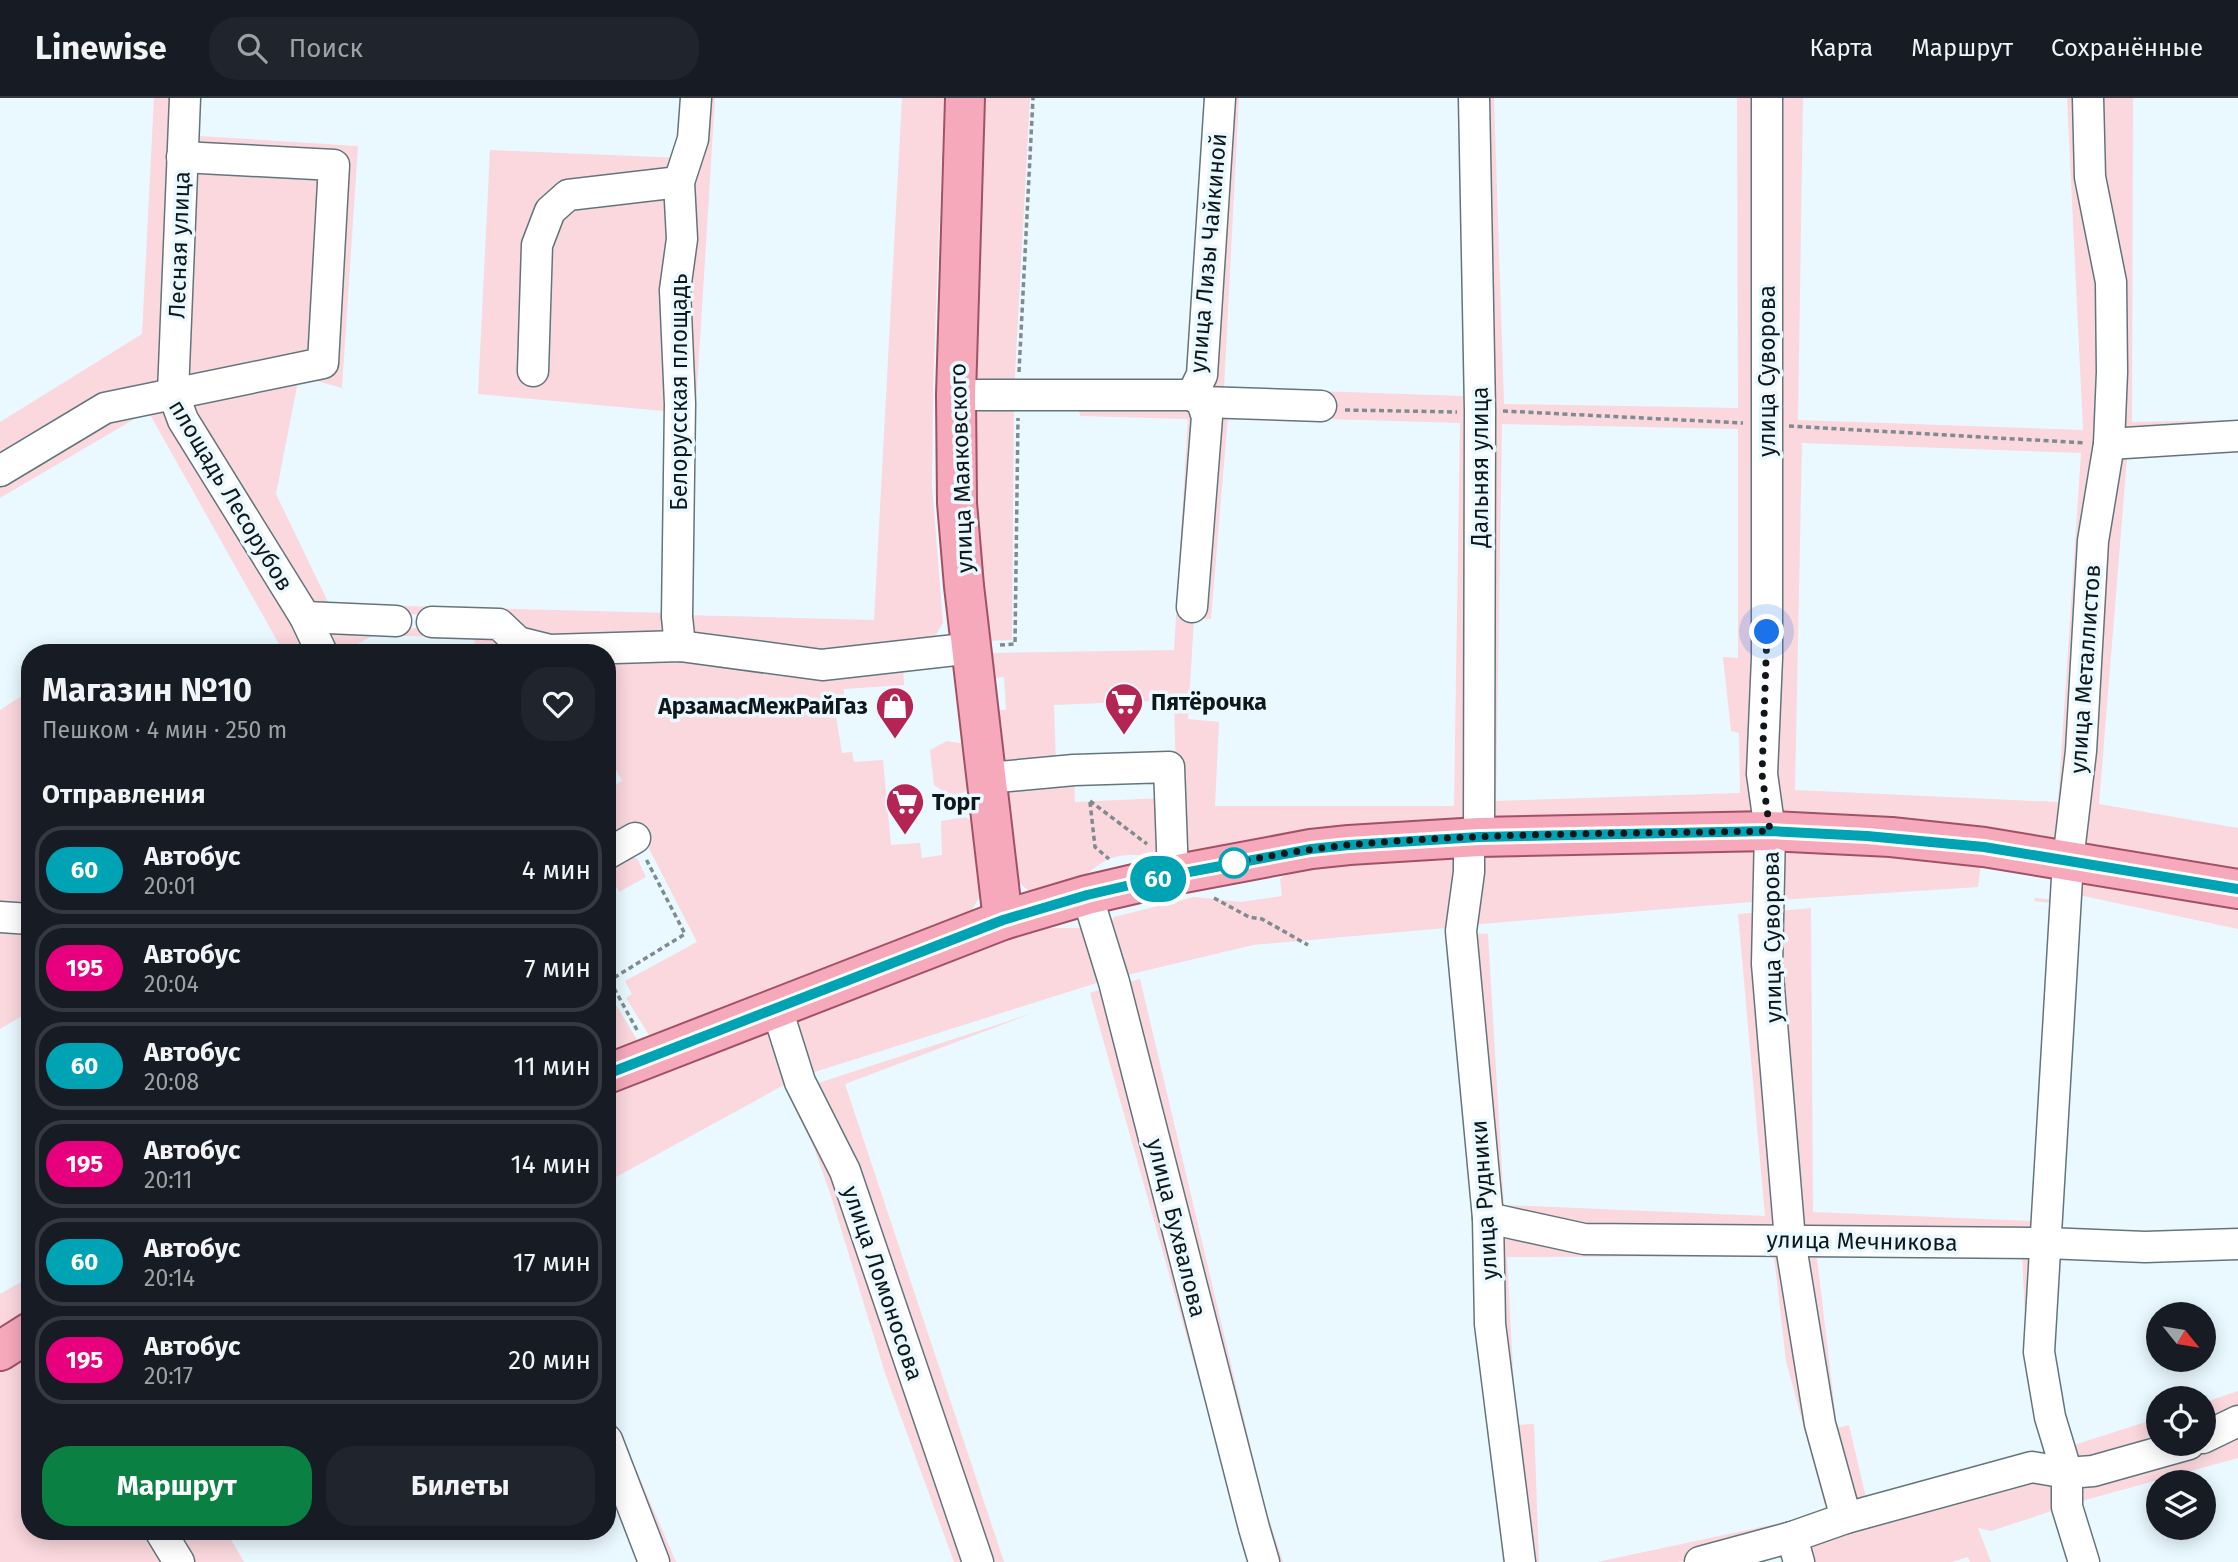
<!DOCTYPE html>
<html lang="ru">
<meta charset="utf-8">
<style>
body{margin:0;font-family:"Fira Sans",sans-serif;background:#20242c;color:#f1f3f6;height:100vh;display:flex;flex-direction:column;font-size:26px;white-space:nowrap}
*{box-sizing:border-box;margin:0}
p{font-size:23px;color:#9ea1a6}
.icon{flex:none;width:38px;height:38px;fill:none;stroke:currentColor;stroke-width:2;stroke-linecap:round;stroke-linejoin:round}
.map{position:relative;flex:1;overflow:hidden}
.drawer{position:absolute;left:21px;top:546px;width:595px;height:896px;display:flex;flex-direction:column;background:#171b24;border-radius:28px;box-shadow:0 4px 18px #0003}
.drawer>*{flex:none}
.badge{padding:0 14px;border-radius:23px;font-size:24px;line-height:46px}
.needle{width:46px;rotate:120deg}
.buttons{position:absolute;left:2146px;top:1204px;display:grid;gap:14px}
.buttons a{display:grid;place-items:center;width:70px;height:70px;border-radius:50%;background:#171b24;box-shadow:0 4px 18px #0003;font-size:35px}
.you{position:absolute;width:35px;height:35px;margin:-18px;border:5px solid #fff;border-radius:50%;background:#1a73e8;box-shadow:0 0 0 10px #1a73e833}
.map>.badge{position:absolute;translate:-50% -50%;box-shadow:0 0 0 4px #fff}
h2{padding:0 21px;font-size:26px;line-height:63px}
.round{display:grid;place-items:center;flex:none;width:74px;height:74px;border-radius:28px;background:#20242c}
.summary{display:flex;align-items:center;justify-content:space-between;height:119px;padding:0 21px}
h1{font-size:33px;font-weight:700;line-height:52px}
.cta{display:flex;gap:14px;margin-top:auto;padding:14px 21px}
.cta a{flex:1;height:80px;border-radius:28px;background:#0b8043;color:#fff;font-size:28px;font-weight:700;line-height:80px;text-align:center}
.cta a+a{background:#20242c;color:#f1f3f6}
ul{padding:0;list-style:none}
li{display:flex;align-items:center;gap:21px;height:88px;margin:0 14px 10px;padding:0 7px;border:4px solid #363941;border-radius:28px}
li div{flex:1}
li b{display:block;font-size:26px}
li em{font-style:normal}
li .badge{min-width:77px;font-weight:700;text-align:center}
header{display:flex;align-items:center;gap:42px;box-sizing:border-box;height:98px;padding:0 35px;background:#171b24;border-bottom:2px solid #363941}
header strong{font-size:33px}
nav{display:flex;gap:38px;margin-inline-start:auto;font-size:24px}
.search{width:490px;height:63px;background:#20242c;display:flex;align-items:center;gap:18px;box-sizing:border-box;padding:0 24px;border-radius:28px;color:#9ea1a6;font-size:26px}
.map>svg:first-child{display:block}
.green{fill:#fad8dd;fill-rule:evenodd}
.lines{fill:none;stroke-linecap:round;stroke-linejoin:round}
.minor-casing{stroke:#63757c;stroke-width:33}
.major-casing{stroke:#a25165;stroke-width:42}
.path{stroke:#808b90;stroke-width:3.5;stroke-dasharray:5 3.5;stroke-linecap:butt}
.minor{stroke:#fff;stroke-width:30}
.major{stroke:#f6a9bb;stroke-width:38}
.line-casing{stroke:#fff;stroke-width:16}
.line{stroke:#00a3b4;stroke-width:10}
.walk{stroke:#10171a;stroke-width:7;stroke-dasharray:0 12.6}
.stop-dot{fill:#fff;stroke:#00a3b4;stroke-width:3.5}
.labels{text-anchor:middle;stroke-width:7;stroke-linejoin:round;paint-order:stroke}
.street-label{font-size:23px;fill:#10171a;stroke:#e9f9ff}
.poi-label{font-size:23px;font-weight:bold;fill:#10171a;stroke:#e9f9ff;text-anchor:start}
</style>
<header>
<strong>Linewise</strong>
<div class="search"><svg class="icon" aria-label="search" viewBox="0 0 24 24"><circle cx="10" cy="10" r="6"/><path d="M15 15l6 6"/></svg>Поиск</div>
<nav><a>Карта</a><a>Маршрут</a><a>Сохранённые</a></nav>
</header>
<div class="map">
<svg width="2238" height="1464" viewBox="0 0 2238 1464">
<rect width="100%" height="100%" fill="#e9f9ff"/>
<g class="green">
<path d="M 154,0 L 177,0 L 161,290 L 0,365 L 0,324 L 142,236 Z"/>
<path d="M 194,0 L 201,0 L 199,38 L 358,48 L 342,290 L 299,278 L 276,396 L 329,506 L 667,515 L 673,539 L 549,546 L 497,518 L 311,514 L 197,320 L 189,281 L 186,205 Z"/>
<path d="M 703,0 L 715,0 L 683,517 L 874,522 L 902,0 L 944,0 L 933,289 L 932,388 L 943,525 L 935,538 L 918,546 L 829,554 L 687,536 L 683,517 L 686,313 L 683,192 L 690,141 L 687,87 L 701,44 Z"/>
<path d="M 975,0 L 1030,0 L 1014,294 L 976,294 Z"/>
<path d="M 1226,0 L 1239,0 L 1224,290 L 1463,298 L 1460,0 L 1474,723 L 1178,759 L 1174,602 L 1054,607 L 1056,666 L 997,672 L 992,624 L 999,612 L 1006,612 L 1004,579 L 996,580 L 986,571 L 984,555 L 1174,552 L 1188,321 L 1080,318 L 1079,311 L 1206,300 ZM 1228,318 L 1460,325 L 1454,708 L 1215,708 L 1219,624 L 1188,621 L 1194,520 L 1211,521 Z"/>
<path d="M 1479,0 L 1494,0 L 1504,306 L 1738,310 L 1737,0 L 1760,0 L 1760,724 L 1493,730 ZM 1502,326 L 1738,331 L 1738,560 L 1723,559 L 1731,633 L 1739,635 L 1740,695 L 1496,703 Z"/>
<path d="M 1773,0 L 1803,0 L 1798,322 L 2083,332 L 2067,0 L 2083,0 L 2107,184 L 2064,746 L 1775,723 ZM 1802,345 L 2081,355 L 2058,704 L 1795,692 Z"/>
<path d="M 2094,0 L 2133,0 L 2132,324 L 2238,322 L 2238,333 L 2115,342 Z"/>
<path d="M 490,52 L 681,60 L 674,314 L 478,296 Z"/>
<path d="M 975,301 L 1014,301 L 1012,542 L 982,543 L 974,492 Z"/>
<path d="M 167,309 L 312,555 L 284,555 L 148,313 L 0,400 L 0,380 L 109,316 Z"/>
<path d="M 2238,340 L 2238,353 L 2127,360 L 2099,706 L 2238,730 L 2238,781 L 2083,755 L 2111,358 Z"/>
<path d="M 320,527 L 495,533 L 522,555 L 479,555 L 473,540 L 374,537 L 347,552 L 348,555 L 332,555 Z"/>
<path d="M 607,559 L 903,569 L 904,587 L 844,591 L 844,601 L 833,600 L 842,655 L 852,654 L 854,664 L 883,662 L 891,747 L 920,745 L 922,760 L 942,757 L 941,723 L 965,719 L 983,729 L 984,791 L 970,815 L 664,944 L 649,937 L 626,900 L 632,896 L 625,883 L 697,844 L 639,731 L 620,741 L 607,712 L 607,691 L 622,683 L 607,655 Z"/>
<path d="M 28,594 L 30,595 L 30,814 L 0,812 L 0,612 Z"/>
<path d="M 947,643 L 972,647 L 978,684 C 959,699 954,702 934,687 L 930,652 Z"/>
<path d="M 1074,681 L 1075,704 L 1163,700 L 1165,760 C 1147,758 1126,754 1109,761 C 1079,775 1055,819 1018,784 L 999,687 Z"/>
<path d="M 1756,742 L 1764,803 L 1469,827 L 1483,747 Z"/>
<path d="M 1791,744 L 1982,758 L 1978,789 L 1778,802 L 1781,753 Z"/>
<path d="M 1460,749 L 1457,829 L 1253,847 L 1119,879 L 1107,831 L 1114,819 L 1194,799 L 1241,804 L 1282,798 L 1280,781 L 1309,760 Z"/>
<path d="M 631,756 L 638,762 L 646,779 L 619,794 L 607,772 L 607,763 Z"/>
<path d="M 2080,774 L 2238,800 L 2238,831 L 2074,796 Z"/>
<path d="M 2035,800 L 2061,802 L 2043,1136 L 1795,1128 L 1779,813 L 1811,810 L 1813,1114 L 2033,1123 L 2052,805 L 2034,803 Z"/>
<path d="M 1764,814 L 1784,1133 L 1585,1135 L 1499,1117 L 1468,835 L 1488,836 L 1504,1107 L 1765,1118 L 1738,816 Z"/>
<path d="M 0,828 L 30,829 L 30,913 L 0,931 Z"/>
<path d="M 1025,830 L 1085,830 L 1106,882 L 805,977 L 789,915 Z"/>
<path d="M 1140,881 L 1264,1406 L 1283,1464 L 1274,1464 L 1121,886 Z"/>
<path d="M 1108,889 L 1250,1464 L 1090,895 Z"/>
<path d="M 607,899 L 611,907 L 615,905 L 637,942 L 632,955 L 607,965 Z"/>
<path d="M 1033,915 L 845,986 L 1004,1464 L 984,1464 L 809,988 Z"/>
<path d="M 766,924 L 793,982 L 607,1084 L 607,985 Z"/>
<path d="M 796,992 L 841,1076 L 973,1464 L 954,1464 L 885,1275 L 831,1098 L 814,1050 L 788,997 Z"/>
<path d="M 1500,1128 L 1780,1148 L 1838,1415 L 1787,1435 L 1678,1464 L 1597,1464 L 1827,1415 L 1786,1263 L 1774,1158 L 1507,1159 L 1516,1327 L 1534,1326 L 1539,1464 L 1527,1464 L 1495,1224 Z"/>
<path d="M 1800,1147 L 2038,1149 L 2055,1412 L 1991,1433 L 1978,1430 L 1991,1464 L 1970,1464 L 1968,1459 L 1951,1464 L 1808,1464 L 1802,1443 L 1849,1408 ZM 2022,1155 L 2026,1242 L 2045,1353 L 1866,1400 L 1849,1327 L 1837,1330 L 1817,1160 Z"/>
<path d="M 2055,1149 L 2145,1154 L 2056,1157 L 2050,1270 L 2068,1349 L 2158,1320 L 2158,1346 L 2171,1346 L 2094,1368 L 2068,1366 L 2053,1320 L 2041,1254 L 2049,1152 Z"/>
<path d="M 30,1179 L 30,1220 L 0,1240 L 0,1196 Z"/>
<path d="M 22,1263 L 30,1264 L 30,1433 L 150,1433 L 168,1464 L 0,1464 L 0,1266 Z"/>
<path d="M 2238,1293 L 2238,1318 L 2203,1335 L 2203,1305 Z"/>
<path d="M 607,1304 L 676,1464 L 660,1464 L 607,1325 Z"/>
<path d="M 2238,1329 L 2238,1360 L 2078,1404 L 2071,1382 Z"/>
<path d="M 173,1433 L 226,1433 L 244,1464 L 191,1464 Z"/>
</g>
<g class="lines">
<g class="minor-casing">
<g id="minor">
<path d="M 185,0 L 173,295 L 183,322 L 305,519 L 322,555"/>
<path d="M 1474,0 L 1480,312 L 1479,739"/>
<path d="M 1767,0 L 1767,560 L 1762,676 L 1770,733 L 1767,866 L 1790,1142 L 1820,1326 L 1846,1420"/>
<path d="M 533,273 L 537,147 L 550,113 L 568,97 L 679,84"/>
<path d="M 956,297 L 1192,297"/>
<path d="M 1202,304 L 1321,308"/>
<path d="M 2109,346 L 2238,338"/>
<path d="M 0,373 L 105,310 L 323,265 L 334,67 L 182,59"/>
<path d="M 1192,509 L 1207,319 L 1202,304 L 1192,297 L 1202,277 L 1220,0"/>
<path d="M 305,519 L 396,523"/>
<path d="M 432,524 L 499,526 L 518,544 L 550,552 L 680,548 L 822,567 L 973,550"/>
<path d="M 680,548 L 677,519 L 680,306 L 675,192 L 682,141 L 679,84 L 693,41 L 696,0"/>
<path d="M 988,680 L 1074,672 L 1169,669 L 1173,777"/>
<path d="M 1469,739 L 1469,774 L 1461,833 L 1488,1120 L 1490,1226 L 1520,1464"/>
<path d="M 607,756 L 635,740"/>
<path d="M 1087,797 L 1114,884 L 1254,1430 L 1264,1464"/>
<path d="M 0,819 L 30,821"/>
<path d="M 777,911 L 800,984 L 845,1073 L 978,1464"/>
<path d="M 1488,1120 L 1584,1141 L 2046,1145 L 2145,1149 L 2238,1146"/>
<path d="M 2203,1340 L 2238,1323"/>
<path d="M 607,1342 L 654,1464"/>
<path d="M 160,1433 L 179,1464"/>
<path d="M 1792,1439 L 1799,1464"/>
<path d="M 1700,1464 L 1792,1439 L 1846,1420 L 2032,1369 L 2067,1375 L 2093,1373 L 2189,1346"/>
<path d="M 2084,1464 L 2067,1409 L 2067,1375 L 2050,1319 L 2039,1254 L 2068,763 L 2081,653 L 2093,443 L 2109,346 L 2112,274 L 2111,184 L 2090,79 L 2088,0"/>
</g>
</g>
<g class="major-casing">
<g id="major">
<path d="M 965,0 L 956,297 L 957,405 L 964,488 L 1003,822"/>
<path d="M 607,976 L 1003,822 L 1087,797 L 1173,777 L 1311,751 L 1349,747 L 1479,739 L 1770,733 L 1891,739 L 1984,749 L 2238,791"/>
<path d="M 0,1253 L 30,1234"/>
</g>
</g>
<g class="path">
<path d="M 1019,274 L 1033,0"/>
<path d="M 1345,312 L 1457,314"/>
<path d="M 1503,313 L 1743,325"/>
<path d="M 1789,328 L 2086,345"/>
<path d="M 1000,547 L 1015,546 L 1018,320"/>
<path d="M 1090,703 L 1147,746"/>
<path d="M 1090,704 L 1095,749 L 1109,761"/>
<path d="M 1214,800 L 1249,819 L 1262,821 L 1308,847"/>
<path d="M 610,883 L 637,932"/>
<path d="M 607,884 L 685,836 L 646,761"/>
</g>
<use href="#minor" class="minor"/>
<use href="#major" class="major"/>
</g>
<g class="lines">
<g class="line-casing">
<path id="line" d="M 607,976 L 1003,822 L 1087,797 L 1173,777 L 1311,751 L 1349,747 L 1479,739 L 1770,733 L 1867,738 L 1984,749 L 2238,791"/>
</g>
<use href="#line" class="line"/>
<path class="walk" d="M 1234,765 L 1222,767 C 1264,759 1306,751 1348,747 C 1488,734 1630,736 1770,733 L 1762,676 L 1767,534"/>
</g>
<defs>
<g id="supermarket-pin" transform="scale(2.0125)"><path d="M0 17L-7.5 6A9.5 9.5 0 1 1 7.5 6Z" fill="#b52554" stroke="#e9f9ff"/><path d="M-6-5.5h2.5l.6 2H6L4.5 2H-2.5L-4.4-4H-6ZM-1.5 3.2a1.3 1.3 0 1 0 .1 0ZM3 3.2a1.3 1.3 0 1 0 .1 0Z" fill="#fff"/></g>
<g id="shop-pin" transform="scale(2.0125)"><path d="M0 17L-7.5 6A9.5 9.5 0 1 1 7.5 6Z" fill="#b52554" stroke="#e9f9ff"/><path d="M-5-2.5h2.3a2.7 3.5 0 0 1 5.4 0H5L5.5 6h-11ZM-1.5-2.5h3a1.5 2.3 0 0 0-3 0Z" fill="#fff"/></g>
</defs>
<g fill-rule="evenodd">
<use href="#supermarket-pin" x="1124" y="604"/>
<use href="#shop-pin" x="895" y="608"/>
<use href="#supermarket-pin" x="905" y="704"/>
</g>
<circle class="stop-dot" cx="1234" cy="765" r="14"/>
<g class="labels">
<g class="street-label">
<text transform="translate(179 147) rotate(-88)" y="8">Лесная улица</text>
<text transform="translate(1208 155) rotate(-85)" y="8">улица Лизы Чайкиной</text>
<text transform="translate(1767 273) rotate(-90)" y="8">улица Суворова</text>
<text transform="translate(679 294) rotate(-90)" y="8">Белорусская площадь</text>
<text transform="translate(1480 369) rotate(-90)" y="8">Дальняя улица</text>
<text transform="translate(961 370) rotate(-92)" y="8">улица Маяковского</text>
<text transform="translate(231 397) rotate(59)" y="8">площадь Лесорубов</text>
<text transform="translate(2085 571) rotate(-86)" y="8">улица Металлистов</text>
<text transform="translate(1772 839) rotate(-91)" y="8">улица Суворова</text>
<text transform="translate(1484 1102) rotate(-94)" y="8">улица Рудники</text>
<text transform="translate(1177 1130) rotate(76)" y="8">улица Бухвалова</text>
<text transform="translate(1862 1143) rotate(1)" y="8">улица Мечникова</text>
<text transform="translate(883 1185) rotate(71)" y="8">улица Ломоносова</text>
</g>
<g class="poi-label">
<text x="1151" y="612">Пятёрочка</text>
<text x="868" y="616" text-anchor="end">АрзамасМежРайГаз</text>
<text x="932" y="712">Торг</text>
</g>
</g>
</svg>
<div class="buttons">
<a><svg class="needle" viewBox="-14 -14 28 28"><path d="M0-13l5 13h-10z" fill="#e53935"/><path d="M0 13l5-13h-10z" fill="#9ea1a6"/></svg></a>
<a><svg class="icon" aria-label="locate" viewBox="0 0 24 24"><circle cx="12" cy="12" r="6"/><path d="M12 2v4M12 18v4M2 12h4M18 12h4"/></svg></a>
<a><svg class="icon" aria-label="layers" viewBox="0 0 24 24"><path d="M12 4l9 5-9 5-9-5zM3 14l9 5 9-5"/></svg></a>
</div>
<div class="you" style="left:1767px;top:534px"></div>
<b class="badge" style="left:1158px;top:781px;background:#00a3b4;color:#fff">60</b>
<section class="drawer">
<div class="summary"><div><h1>Магазин №10</h1><p>Пешком · 4 мин · 250 m</p></div><a class="round"><svg class="icon" aria-label="heart" viewBox="0 0 24 24"><path d="M12 20l-8-8c-3-5 5-10 8-4 3-6 11-1 8 4z"/></svg></a></div>
<h2>Отправления</h2>
<ul>
<li><span class="badge" style="background:#00a3b4;color:#fff">60</span><div><b>Автобус</b><p>20:01</p></div><em>4 мин</em></li>
<li><span class="badge" style="background:#e6007e;color:#fff">195</span><div><b>Автобус</b><p>20:04</p></div><em>7 мин</em></li>
<li><span class="badge" style="background:#00a3b4;color:#fff">60</span><div><b>Автобус</b><p>20:08</p></div><em>11 мин</em></li>
<li><span class="badge" style="background:#e6007e;color:#fff">195</span><div><b>Автобус</b><p>20:11</p></div><em>14 мин</em></li>
<li><span class="badge" style="background:#00a3b4;color:#fff">60</span><div><b>Автобус</b><p>20:14</p></div><em>17 мин</em></li>
<li><span class="badge" style="background:#e6007e;color:#fff">195</span><div><b>Автобус</b><p>20:17</p></div><em>20 мин</em></li>
</ul>
<div class="cta"><a>Маршрут</a><a>Билеты</a></div>
</section>
</div>
